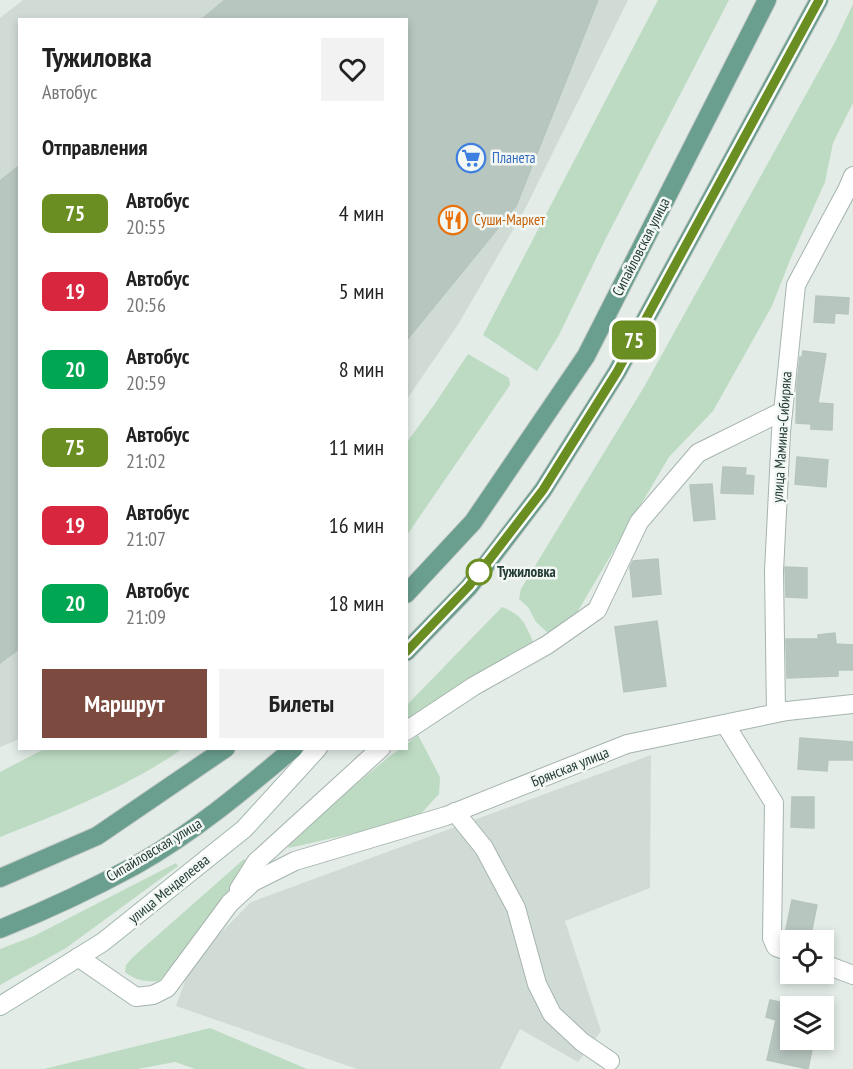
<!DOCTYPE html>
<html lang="ru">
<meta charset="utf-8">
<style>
body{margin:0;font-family:"PT Sans Narrow",sans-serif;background:#f2f2f2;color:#222;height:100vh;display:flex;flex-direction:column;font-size:22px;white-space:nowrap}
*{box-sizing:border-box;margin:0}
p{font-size:20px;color:#767676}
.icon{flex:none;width:33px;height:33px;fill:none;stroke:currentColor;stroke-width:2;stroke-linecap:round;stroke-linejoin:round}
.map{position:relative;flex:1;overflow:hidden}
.side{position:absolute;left:18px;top:18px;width:390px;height:732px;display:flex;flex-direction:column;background:#fff;border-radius:0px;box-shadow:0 3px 9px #0003}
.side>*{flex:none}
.badge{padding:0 12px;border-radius:9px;font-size:21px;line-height:39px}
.fabs{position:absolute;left:780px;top:930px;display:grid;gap:12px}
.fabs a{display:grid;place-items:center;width:54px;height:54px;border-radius:0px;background:#fff;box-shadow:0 3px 9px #0003;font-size:30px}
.map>.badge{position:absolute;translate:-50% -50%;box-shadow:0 0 0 3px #fff}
h2{padding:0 24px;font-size:22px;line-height:54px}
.round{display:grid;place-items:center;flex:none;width:63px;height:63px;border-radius:0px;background:#f2f2f2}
.overview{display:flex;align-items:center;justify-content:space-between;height:102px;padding:0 24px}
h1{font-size:28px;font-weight:800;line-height:45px}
.cta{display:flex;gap:12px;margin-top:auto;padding:12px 24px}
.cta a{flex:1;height:69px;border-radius:0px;background:#7c4a3f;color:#fff;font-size:24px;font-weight:800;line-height:69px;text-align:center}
.cta a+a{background:#f2f2f2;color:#222}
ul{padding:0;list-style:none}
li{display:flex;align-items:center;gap:18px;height:78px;padding:0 24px}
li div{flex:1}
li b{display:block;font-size:22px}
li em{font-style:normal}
li .badge{min-width:66px;font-weight:700;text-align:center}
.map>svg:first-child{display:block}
.built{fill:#d1dbd6}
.green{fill:#bddbc3}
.building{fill:#b8c6c0;stroke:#b5c5be;stroke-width:1.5}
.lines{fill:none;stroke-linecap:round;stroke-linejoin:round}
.minor-casing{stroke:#a6b4ae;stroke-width:20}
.secondary-casing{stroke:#a2b7ae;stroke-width:20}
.primary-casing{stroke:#c2c8c6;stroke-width:20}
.minor{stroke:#fff;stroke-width:18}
.secondary{stroke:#fff;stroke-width:18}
.primary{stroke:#6a9e8e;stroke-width:18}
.line-casing{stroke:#fff;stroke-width:14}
.line{stroke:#6b8e23;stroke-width:9}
.stop-dot{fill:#fff;stroke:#6b8e23;stroke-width:3}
.labels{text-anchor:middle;stroke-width:5;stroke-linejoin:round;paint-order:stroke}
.shop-label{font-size:15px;fill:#366cbe;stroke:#f3f8f5;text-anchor:start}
.food-label{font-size:15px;fill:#c56008;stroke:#f3f8f5;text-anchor:start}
.street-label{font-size:15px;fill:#243c34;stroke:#f3f8f5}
.stop-label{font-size:15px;font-weight:bold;fill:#243c34;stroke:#f3f8f5;text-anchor:start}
</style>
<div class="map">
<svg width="853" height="1069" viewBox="0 0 853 1069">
<rect width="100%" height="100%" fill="#e3ece7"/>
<g class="built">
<path d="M 23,0 L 628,0 L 525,209 L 459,323 L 407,399 L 406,20 L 20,20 L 20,739 L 0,747 L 0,18 Z"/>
<path d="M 651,755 L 650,888 L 565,921 L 601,1031 L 578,1062 L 520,1029 L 500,1069 L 357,1069 L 176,1006 L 192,962 L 251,902 Z"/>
</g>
<g class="green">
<path d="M 658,0 L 729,0 L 606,238 L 559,335 L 537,371 L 483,335 Z"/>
<path d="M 853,4 L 853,103 L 833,143 L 825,182 L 790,260 L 772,306 L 713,411 L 669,457 L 572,621 L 549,634 L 536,622 L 528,607 L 519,599 L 521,589 L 644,387 L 835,42 Z"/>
<path d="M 468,354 L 509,378 L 510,385 L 407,535 L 407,442 L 434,405 Z"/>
<path d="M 502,607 C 524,616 524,623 534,643 L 455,689 L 407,720 L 407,705 Z"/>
<path d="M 418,735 L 440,777 L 439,794 L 416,819 L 289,848 L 287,841 L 390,756 L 400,749 L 406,748 L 407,744 Z"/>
<path d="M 44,749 L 44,748 L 182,749 C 126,788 63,812 0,837 L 0,772 Z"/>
<path d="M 244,859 L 248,862 L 222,904 L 159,981 C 145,982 137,981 125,972 L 126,965 L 133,957 Z"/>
<path d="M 176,863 L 178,866 L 66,948 L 0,985 L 0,949 L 34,936 Z"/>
<path d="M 210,1028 L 307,1069 L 195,1069 L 175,1062 L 138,1069 L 44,1069 Z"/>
</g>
<g class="building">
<path d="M 225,0 L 598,0 L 516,206 L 406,341 L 406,20 L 201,20 Z"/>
<path d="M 20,165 L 20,648 L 0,663 L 0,181 Z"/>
<path d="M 816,296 L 849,298 L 848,314 L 835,313 L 834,323 L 814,322 Z"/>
<path d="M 803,351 L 826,354 L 818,403 L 833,404 L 832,430 L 811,429 L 811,424 L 796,423 L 797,384 L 800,357 L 802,357 Z"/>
<path d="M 797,457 L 828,460 L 826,487 L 795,484 Z"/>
<path d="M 723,467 L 746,468 L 745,475 L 754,476 L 753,494 L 721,493 Z"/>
<path d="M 712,484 L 715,519 L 694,521 L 690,485 Z"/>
<path d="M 658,559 L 661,594 L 633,597 L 630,567 L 633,561 Z"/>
<path d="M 785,567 L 807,568 L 807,598 L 786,597 Z"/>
<path d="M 657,621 L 666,686 L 624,692 L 615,627 Z"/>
<path d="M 835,633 L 836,644 L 853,645 L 853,670 L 838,670 L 838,676 L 787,678 L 786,639 L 818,639 L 818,635 Z"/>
<path d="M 800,738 L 853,742 L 853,760 L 828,760 L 827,771 L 798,769 Z"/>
<path d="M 792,797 L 814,797 L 814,828 L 791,827 Z"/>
<path d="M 792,900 L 817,905 L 811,934 L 803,932 L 802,937 L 785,934 Z"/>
<path d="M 770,1000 L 790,1004 L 790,1040 L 814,1040 L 808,1069 L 767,1060 L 776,1020 L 766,1017 Z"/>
</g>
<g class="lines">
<g class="minor-casing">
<g id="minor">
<path d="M 776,713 L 774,571 L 781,432 L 796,285 L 847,190 L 853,176"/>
<path d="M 725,724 L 774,803 L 772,938 L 776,947 L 790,952"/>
<path d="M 406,731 L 474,686 L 547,645 L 597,610 L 639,522 L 698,453 L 783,411"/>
<path d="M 455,812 L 484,848 L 516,908 L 537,984 L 552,1014 L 582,1042 L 610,1061"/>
<path d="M 239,889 L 256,862 L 381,748"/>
<path d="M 78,957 L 136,997 L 153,995 L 167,988 L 230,903 L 253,882 L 295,861 L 446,816 L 627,744 L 787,711 L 853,704"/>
<path d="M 824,964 L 853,975"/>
</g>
</g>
<g class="secondary-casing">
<path id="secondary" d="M 0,1006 L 103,942 L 244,829 L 318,748"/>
</g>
<g class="primary-casing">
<g id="primary">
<path d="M 406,594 L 473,522 L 586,356 L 767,0"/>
<path d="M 406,652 L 469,587 L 543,490 L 617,372 L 819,0"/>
<path d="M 0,878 L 97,836 L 226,748"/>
<path d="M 0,929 C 47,910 92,889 136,865 C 193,833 244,790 294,748"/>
</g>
</g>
<use href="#minor" class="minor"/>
<use href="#secondary" class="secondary"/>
<use href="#primary" class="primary"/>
</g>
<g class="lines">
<g class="line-casing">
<path id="line" d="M 406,652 L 469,586 L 543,490 L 617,372 L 819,0"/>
</g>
<use href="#line" class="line"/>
</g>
<defs>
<g id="supermarket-ring" transform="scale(1.5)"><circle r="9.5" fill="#f3f8f5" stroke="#3f7fe0" stroke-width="1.5"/><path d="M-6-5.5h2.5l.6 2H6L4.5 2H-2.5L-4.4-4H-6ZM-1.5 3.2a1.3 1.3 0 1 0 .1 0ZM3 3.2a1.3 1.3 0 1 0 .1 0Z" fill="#3f7fe0"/></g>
<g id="restaurant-ring" transform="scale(1.5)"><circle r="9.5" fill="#f3f8f5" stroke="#e8710a" stroke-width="1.5"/><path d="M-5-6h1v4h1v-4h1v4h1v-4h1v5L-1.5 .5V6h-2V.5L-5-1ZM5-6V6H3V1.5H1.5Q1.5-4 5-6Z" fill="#e8710a"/></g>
</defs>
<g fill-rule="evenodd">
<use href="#supermarket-ring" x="471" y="158"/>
<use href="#restaurant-ring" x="453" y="220"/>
</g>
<circle class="stop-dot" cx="479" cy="572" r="12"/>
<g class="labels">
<g class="shop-label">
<text x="492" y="163">Планета</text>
</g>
<g class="food-label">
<text x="474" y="225">Суши-Маркет</text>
</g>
<g class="street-label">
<text transform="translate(641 247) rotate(-63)" y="5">Сипайловская улица</text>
<text transform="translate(782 437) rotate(-86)" y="5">улица Мамина-Сибиряка</text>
<text transform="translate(570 767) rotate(-22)" y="5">Брянская улица</text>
<text transform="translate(154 850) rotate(-31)" y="5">Сипайловская улица</text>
<text transform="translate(169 889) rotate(-39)" y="5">улица Менделеева</text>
</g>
<g class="stop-label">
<text x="497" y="577">Тужиловка</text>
</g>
</g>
</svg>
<div class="fabs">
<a><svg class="icon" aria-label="locate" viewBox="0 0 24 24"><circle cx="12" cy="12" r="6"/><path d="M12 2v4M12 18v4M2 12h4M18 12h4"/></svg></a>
<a><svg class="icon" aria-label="layers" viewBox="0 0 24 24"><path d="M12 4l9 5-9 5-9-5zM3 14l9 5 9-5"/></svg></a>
</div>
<b class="badge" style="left:634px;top:340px;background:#6b8e23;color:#fff">75</b>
<section class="side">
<div class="overview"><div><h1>Тужиловка</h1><p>Автобус</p></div><a class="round"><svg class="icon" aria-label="heart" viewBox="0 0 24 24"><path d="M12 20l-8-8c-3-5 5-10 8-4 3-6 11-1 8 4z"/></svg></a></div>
<h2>Отправления</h2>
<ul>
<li><span class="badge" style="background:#6b8e23;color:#fff">75</span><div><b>Автобус</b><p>20:55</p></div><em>4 мин</em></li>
<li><span class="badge" style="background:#d7263d;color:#fff">19</span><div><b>Автобус</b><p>20:56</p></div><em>5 мин</em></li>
<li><span class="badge" style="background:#00a651;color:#fff">20</span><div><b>Автобус</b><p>20:59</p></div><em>8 мин</em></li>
<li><span class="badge" style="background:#6b8e23;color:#fff">75</span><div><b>Автобус</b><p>21:02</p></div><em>11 мин</em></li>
<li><span class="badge" style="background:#d7263d;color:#fff">19</span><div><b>Автобус</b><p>21:07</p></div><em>16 мин</em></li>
<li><span class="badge" style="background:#00a651;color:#fff">20</span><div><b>Автобус</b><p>21:09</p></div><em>18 мин</em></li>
</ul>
<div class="cta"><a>Маршрут</a><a>Билеты</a></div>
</section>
</div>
